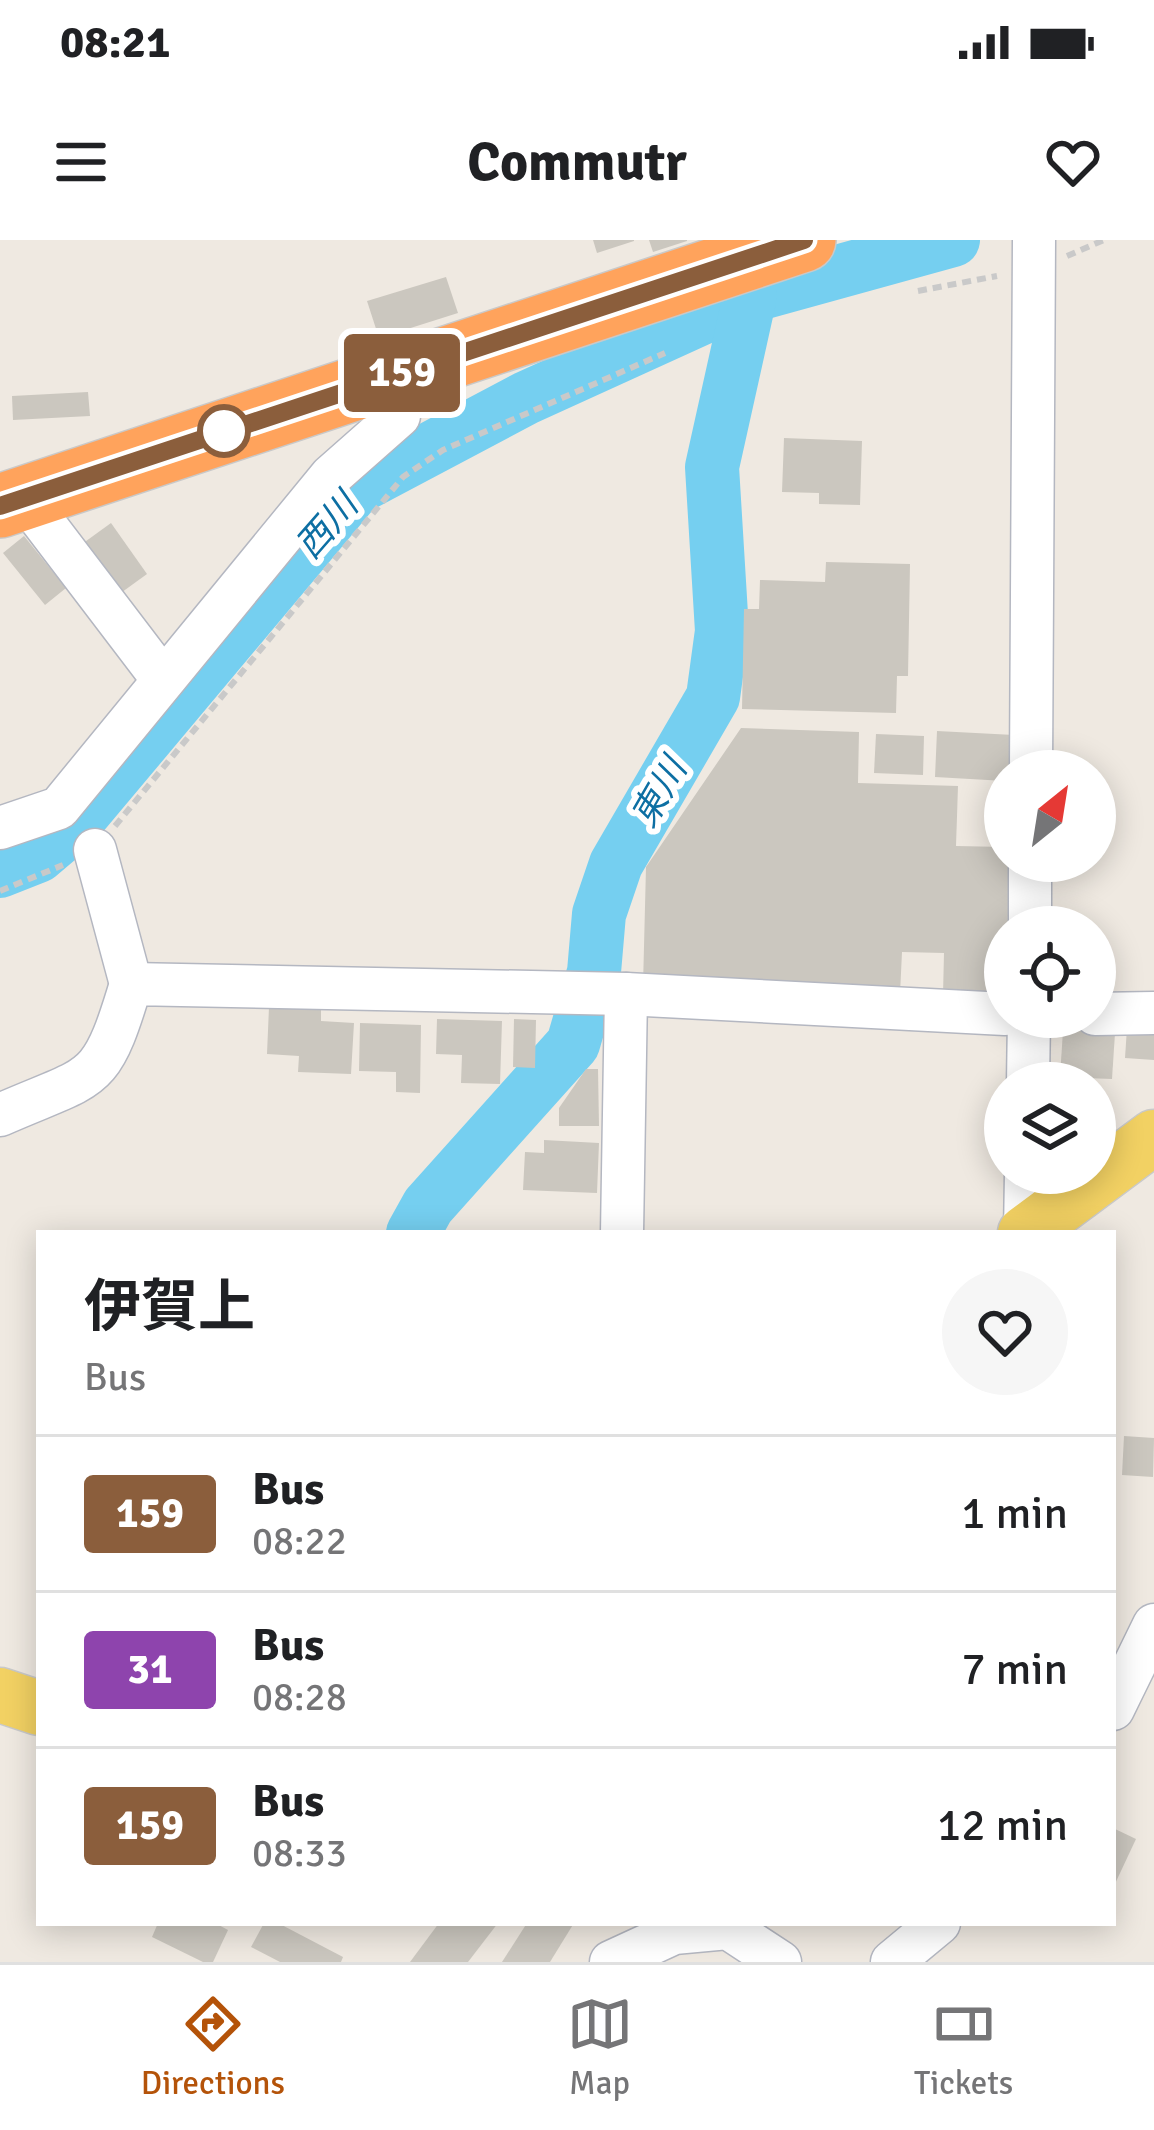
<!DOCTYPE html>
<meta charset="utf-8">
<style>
body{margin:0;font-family:Signika,"Noto Sans JP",sans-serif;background:#f6f6f6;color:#202124;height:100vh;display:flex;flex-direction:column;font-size:45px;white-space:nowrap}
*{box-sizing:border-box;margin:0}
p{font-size:39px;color:#757577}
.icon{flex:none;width:66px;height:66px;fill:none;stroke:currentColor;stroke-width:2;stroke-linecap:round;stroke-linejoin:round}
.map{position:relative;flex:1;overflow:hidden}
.drawer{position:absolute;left:36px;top:990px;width:1080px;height:696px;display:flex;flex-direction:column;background:#fff;border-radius:0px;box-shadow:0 6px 30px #0003}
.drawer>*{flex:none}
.badge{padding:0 24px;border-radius:9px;font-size:42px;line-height:78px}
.needle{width:78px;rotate:30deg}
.tools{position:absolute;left:984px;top:510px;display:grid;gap:24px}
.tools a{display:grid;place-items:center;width:132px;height:132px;border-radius:50%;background:#fff;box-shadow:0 6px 30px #0003;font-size:60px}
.map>.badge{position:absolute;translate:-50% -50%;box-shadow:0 0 0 6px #fff}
.round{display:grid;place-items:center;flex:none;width:126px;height:126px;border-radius:63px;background:#f6f6f6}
.headline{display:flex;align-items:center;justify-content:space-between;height:204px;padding:0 48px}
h1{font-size:57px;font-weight:700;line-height:90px}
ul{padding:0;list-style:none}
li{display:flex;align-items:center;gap:36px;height:156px;padding:0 48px;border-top:3px solid #e0e0e0}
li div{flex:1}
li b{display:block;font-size:45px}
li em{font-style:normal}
li .badge{min-width:132px;font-weight:700;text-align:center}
.status{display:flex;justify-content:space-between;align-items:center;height:84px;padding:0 60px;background:#fff;direction:ltr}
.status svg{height:33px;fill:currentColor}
header{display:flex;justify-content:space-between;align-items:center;height:156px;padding:0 48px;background:#fff;font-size:54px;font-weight:700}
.tabs{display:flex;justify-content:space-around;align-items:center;height:168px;border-top:3px solid #e0e0e0;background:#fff;font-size:33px;color:#757577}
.tabs a{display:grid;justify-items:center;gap:6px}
.tabs .on{color:#b45309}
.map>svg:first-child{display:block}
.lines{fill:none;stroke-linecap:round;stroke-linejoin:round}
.river{stroke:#75cff0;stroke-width:54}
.building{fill:#cbc7bf}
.minor-casing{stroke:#b4b7c1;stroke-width:45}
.major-casing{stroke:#c9c9c9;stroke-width:57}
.highway-casing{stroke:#c9c9c9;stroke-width:66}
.path{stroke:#c9c9c9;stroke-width:6;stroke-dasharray:9 6;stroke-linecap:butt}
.minor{stroke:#fff;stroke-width:42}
.major{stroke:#f2d163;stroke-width:54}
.highway{stroke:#ffa35c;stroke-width:63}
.line-casing{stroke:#fff;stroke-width:27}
.line{stroke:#8b5e3c;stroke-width:18}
.stop-dot{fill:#fff;stroke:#8b5e3c;stroke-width:6}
.labels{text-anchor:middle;stroke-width:12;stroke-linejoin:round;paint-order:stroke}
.water-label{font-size:36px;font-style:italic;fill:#0d6fa3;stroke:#fff}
</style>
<div class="status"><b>08:21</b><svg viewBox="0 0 49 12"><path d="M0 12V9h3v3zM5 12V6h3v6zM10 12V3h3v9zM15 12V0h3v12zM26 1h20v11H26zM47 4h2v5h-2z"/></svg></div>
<header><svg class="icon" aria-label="menu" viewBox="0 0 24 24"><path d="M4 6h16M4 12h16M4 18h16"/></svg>Commutr<svg class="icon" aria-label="heart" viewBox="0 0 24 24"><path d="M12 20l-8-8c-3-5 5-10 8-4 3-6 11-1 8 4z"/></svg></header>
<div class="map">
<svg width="1154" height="1722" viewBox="0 0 1154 1722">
<rect width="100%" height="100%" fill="#efe9e1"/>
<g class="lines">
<g class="river">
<path d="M 0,631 L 38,616 L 71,588 L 356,248 L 526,158 L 750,56 L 953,0"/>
<path d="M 413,993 L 428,966 L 573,804 L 594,732 L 599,674 L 616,624 L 713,457 L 722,391 L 712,227 L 750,56"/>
</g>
</g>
<g class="building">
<path d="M 593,0 L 634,0 L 634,1 L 597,13 Z"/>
<path d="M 649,0 L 687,0 L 687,1 L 653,12 Z"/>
<path d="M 446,37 L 458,73 L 379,98 L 367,61 Z"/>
<path d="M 88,152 L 90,176 L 13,180 L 12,156 Z"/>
<path d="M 784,198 L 862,201 L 860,265 L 819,264 L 819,253 L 782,252 Z"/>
<path d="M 111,283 L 147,334 L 118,355 L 82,304 Z"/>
<path d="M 24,296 L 66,348 L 45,365 L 3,313 Z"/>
<path d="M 826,322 L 910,324 L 908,436 L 897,436 L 896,473 L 742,469 L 744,369 L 759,369 L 760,340 L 825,342 Z"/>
<path d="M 741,488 L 859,492 L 858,543 L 958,546 L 956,606 L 1005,607 L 1005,621 L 1010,621 L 1005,756 L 943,755 L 944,713 L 902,712 L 900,754 L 643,746 L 646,627 Z"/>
<path d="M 937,491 L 1014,495 L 1012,531 L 1005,531 L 1005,541 L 935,537 Z"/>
<path d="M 876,494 L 924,496 L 923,535 L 874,533 Z"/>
<path d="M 269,767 L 321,769 L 321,781 L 354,783 L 351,834 L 298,832 L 299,816 L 267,814 Z"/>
<path d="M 437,779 L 502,781 L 500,844 L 461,843 L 462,815 L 436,814 Z"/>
<path d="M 514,779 L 536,780 L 535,828 L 513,827 Z"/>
<path d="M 360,783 L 421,785 L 420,853 L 396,852 L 396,832 L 359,831 Z"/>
<path d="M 1127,788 L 1154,789 L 1154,820 L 1125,818 Z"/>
<path d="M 1063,790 L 1115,793 L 1112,839 L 1060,837 Z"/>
<path d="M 586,829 L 598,829 L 599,886 L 559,886 L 559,868 Z"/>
<path d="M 544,900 L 599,903 L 597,953 L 523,950 L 525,912 L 544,913 Z"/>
<path d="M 1124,1196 L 1154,1198 L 1153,1237 L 1122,1235 Z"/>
<path d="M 1113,1588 L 1136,1599 L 1113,1648 Z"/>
<path d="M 158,1683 L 215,1683 L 228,1690 L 213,1722 L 203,1722 L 152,1697 Z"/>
<path d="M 264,1683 L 278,1683 L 343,1717 L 341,1722 L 280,1722 L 251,1707 Z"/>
<path d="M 439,1683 L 498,1683 L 468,1722 L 410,1722 Z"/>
<path d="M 527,1683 L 574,1683 L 550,1722 L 502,1722 Z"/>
</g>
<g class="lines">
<g class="minor-casing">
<g id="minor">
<path d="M 24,257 L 161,437"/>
<path d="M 1031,531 L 1034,0"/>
<path d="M 0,588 L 59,568 L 331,236 L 399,176"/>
<path d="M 95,610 L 131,744"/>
<path d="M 1030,687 L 1030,621"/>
<path d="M 1095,774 L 1154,773"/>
<path d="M 1028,843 L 1029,777"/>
<path d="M 0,875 C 95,833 100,848 131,744 L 626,754 L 1005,774"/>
<path d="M 622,993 L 626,754"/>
<path d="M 1025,993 L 1026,933"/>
<path d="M 1113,1469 L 1154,1385"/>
<path d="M 611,1722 L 674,1693 L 728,1688 L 780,1722"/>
<path d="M 892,1722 L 939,1683"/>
</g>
</g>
<g class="major-casing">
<g id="major">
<path d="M 1025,993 L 1154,897"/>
<path d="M 0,1455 L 39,1468"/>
</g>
</g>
<g class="highway-casing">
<path id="highway" d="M 0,266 L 804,0"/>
</g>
<g class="path">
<path d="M 1067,16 L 1104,0"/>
<path d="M 918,51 L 997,36"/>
<path d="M 115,586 L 403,237 L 443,210 L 665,113"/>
<path d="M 0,651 L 63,625"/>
</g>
<use href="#minor" class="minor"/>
<use href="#major" class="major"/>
<use href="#highway" class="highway"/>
</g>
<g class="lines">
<g class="line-casing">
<path id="line" d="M 0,266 L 804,0"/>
</g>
<use href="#line" class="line"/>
</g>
<circle class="stop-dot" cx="224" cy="191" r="24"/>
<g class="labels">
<g class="water-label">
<text transform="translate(326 285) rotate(-49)" y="13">西川</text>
<text transform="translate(658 552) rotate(-60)" y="13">東川</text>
</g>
</g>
</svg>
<div class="tools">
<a><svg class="needle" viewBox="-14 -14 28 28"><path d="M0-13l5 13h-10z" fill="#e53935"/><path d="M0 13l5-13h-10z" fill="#757577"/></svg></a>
<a><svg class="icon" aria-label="locate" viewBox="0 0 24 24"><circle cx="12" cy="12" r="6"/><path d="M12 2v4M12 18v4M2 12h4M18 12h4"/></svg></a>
<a><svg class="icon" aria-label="layers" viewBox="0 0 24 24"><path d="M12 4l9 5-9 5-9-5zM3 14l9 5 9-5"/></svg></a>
</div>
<b class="badge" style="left:402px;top:133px;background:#8b5e3c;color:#fff">159</b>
<section class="drawer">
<div class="headline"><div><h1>伊賀上</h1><p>Bus</p></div><a class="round"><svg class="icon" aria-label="heart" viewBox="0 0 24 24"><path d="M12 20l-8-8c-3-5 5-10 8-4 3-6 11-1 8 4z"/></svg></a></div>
<ul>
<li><span class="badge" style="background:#8b5e3c;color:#fff">159</span><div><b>Bus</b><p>08:22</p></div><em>1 min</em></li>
<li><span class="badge" style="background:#8e44ad;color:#fff">31</span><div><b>Bus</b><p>08:28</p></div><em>7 min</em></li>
<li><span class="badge" style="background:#8b5e3c;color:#fff">159</span><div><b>Bus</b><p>08:33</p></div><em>12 min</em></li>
</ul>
</section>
</div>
<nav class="tabs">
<a class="on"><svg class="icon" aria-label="directions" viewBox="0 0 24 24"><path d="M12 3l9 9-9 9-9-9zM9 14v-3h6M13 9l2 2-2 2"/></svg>Directions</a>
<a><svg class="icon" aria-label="map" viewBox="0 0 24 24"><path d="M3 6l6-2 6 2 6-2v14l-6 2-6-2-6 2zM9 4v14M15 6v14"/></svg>Map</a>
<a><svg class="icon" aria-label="tickets" viewBox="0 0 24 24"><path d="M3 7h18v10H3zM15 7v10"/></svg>Tickets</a>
</nav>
